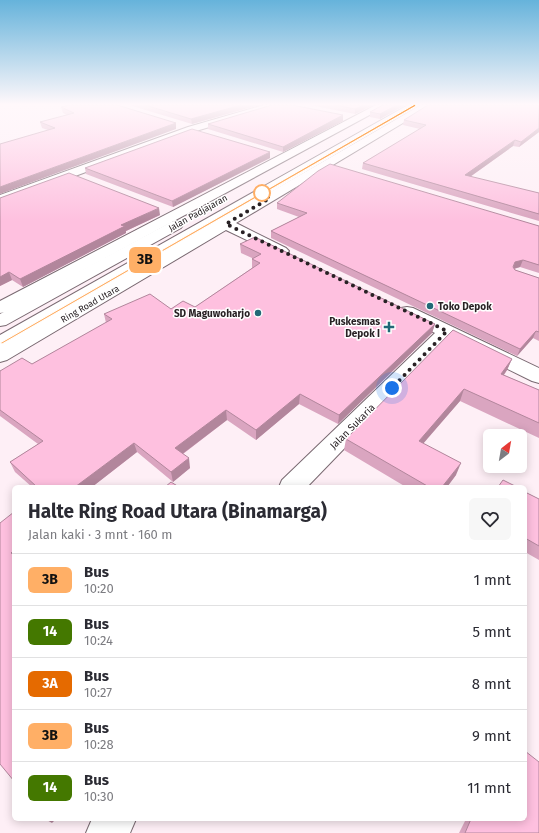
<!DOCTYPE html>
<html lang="id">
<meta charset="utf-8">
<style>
body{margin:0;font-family:"Fira Sans",sans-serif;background:#f7f7f7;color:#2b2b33;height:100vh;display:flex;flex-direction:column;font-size:15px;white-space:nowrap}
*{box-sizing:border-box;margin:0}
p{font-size:13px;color:#7c7c81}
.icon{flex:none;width:22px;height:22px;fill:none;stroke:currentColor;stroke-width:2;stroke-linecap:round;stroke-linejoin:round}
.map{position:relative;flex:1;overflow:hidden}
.side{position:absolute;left:12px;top:485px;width:515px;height:336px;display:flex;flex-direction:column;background:#fff;border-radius:6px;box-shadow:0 2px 10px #0003}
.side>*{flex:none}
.badge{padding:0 8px;border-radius:6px;font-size:14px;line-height:26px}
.needle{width:26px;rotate:31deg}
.controls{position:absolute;left:483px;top:429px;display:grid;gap:8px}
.controls a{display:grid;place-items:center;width:44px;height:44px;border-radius:6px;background:#fff;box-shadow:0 2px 10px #0003;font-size:20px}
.you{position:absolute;width:20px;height:20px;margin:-10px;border:3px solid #fff;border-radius:50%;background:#1a73e8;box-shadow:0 0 0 6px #1a73e833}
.map>.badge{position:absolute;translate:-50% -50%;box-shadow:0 0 0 2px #fff}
.round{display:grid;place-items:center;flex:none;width:42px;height:42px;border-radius:6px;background:#f7f7f7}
.summary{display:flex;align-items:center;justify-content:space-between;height:68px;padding:0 16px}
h1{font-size:19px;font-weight:700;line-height:30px}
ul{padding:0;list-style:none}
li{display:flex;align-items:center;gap:12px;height:52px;padding:0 16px;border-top:1px solid #e1e1e2}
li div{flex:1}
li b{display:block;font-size:15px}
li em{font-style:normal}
li .badge{min-width:44px;font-weight:700;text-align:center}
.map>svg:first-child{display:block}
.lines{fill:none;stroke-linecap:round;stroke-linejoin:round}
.minor-casing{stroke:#796971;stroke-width:2}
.highway-casing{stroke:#796971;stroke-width:2}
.minor{fill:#fff;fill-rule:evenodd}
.highway{fill:#fff;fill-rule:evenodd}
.wall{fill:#daa5c0}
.shaded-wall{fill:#b2869c}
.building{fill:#fec0df;stroke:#b2869c}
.line{fill:#ffaf66;stroke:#fff}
.walk{stroke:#282124;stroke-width:4;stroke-dasharray:0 7.2}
.stop-dot{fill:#fff;stroke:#ffaf66;stroke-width:2}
.poi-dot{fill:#226977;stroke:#fff;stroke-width:1.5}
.labels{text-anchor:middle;stroke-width:3;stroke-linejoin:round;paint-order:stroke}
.far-street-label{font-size:9px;fill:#282124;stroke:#fff}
.poi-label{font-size:10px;font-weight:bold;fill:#282124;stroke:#fff;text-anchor:end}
.street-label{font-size:10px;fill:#282124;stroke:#fff}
</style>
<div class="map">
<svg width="539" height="833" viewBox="0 0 539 833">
<rect width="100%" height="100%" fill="#feeff6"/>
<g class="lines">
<g class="minor-casing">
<g id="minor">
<path d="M 264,105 L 279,105 L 277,107 L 196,131 L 0,204 L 0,195 L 188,127 Z"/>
<path d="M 376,105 L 388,105 L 6,312 L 0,313 L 0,301 Z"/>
<path d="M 421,105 L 433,105 L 236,223 L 286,248 L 289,251 L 286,254 L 281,256 L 276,254 L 226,230 L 7,360 L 0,362 L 0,348 Z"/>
<path d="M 407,307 L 413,308 L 539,368 L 539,383 L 532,381 L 449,340 L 307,487 L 279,487 L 282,480 L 435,333 L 401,316 L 398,312 L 401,308 Z"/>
<path d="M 92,819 L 136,819 L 130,833 L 86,833 Z"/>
</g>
</g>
<g class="highway-casing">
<g id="highway">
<path d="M 408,105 L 420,105 L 7,347 L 0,349 L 0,335 Z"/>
<path d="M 176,221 L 181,222 L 183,225 L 181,228 L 6,325 L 0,326 L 0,314 L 171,222 Z"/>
</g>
</g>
<use href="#minor" class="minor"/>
<use href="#highway" class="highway"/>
</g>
<g class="wall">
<path d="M 129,105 L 259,105 L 192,124 Z"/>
<path d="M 310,105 L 373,105 L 355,114 Z"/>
<path d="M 383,105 L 405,105 L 380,119 L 370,117 L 370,112 Z"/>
<path d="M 539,105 L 539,132 L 519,147 L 513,146 L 470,177 L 539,193 L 539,221 L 362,169 L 363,163 L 420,129 L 403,125 L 404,120 Z"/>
<path d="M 61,107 L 176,123 L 176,129 L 48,130 L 42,128 L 40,122 L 67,115 L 63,113 Z"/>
<path d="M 343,115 L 343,121 L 283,152 L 208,129 L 208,124 Z"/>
<path d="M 270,158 L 173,207 L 86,174 L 85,168 Z"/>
<path d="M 0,198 L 160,215 L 126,231 L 126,233 L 23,287 L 12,280 L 0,286 Z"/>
<path d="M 277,203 L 539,226 L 539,273 L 520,267 L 514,269 L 515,270 L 539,278 L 539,341 L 533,338 L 517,356 L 271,238 L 271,231 L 299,217 L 277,209 Z"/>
<path d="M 240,244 L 435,324 L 432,333 L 338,424 L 299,404 L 256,440 L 227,420 L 183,454 L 190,468 L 173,482 L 137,452 L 92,487 L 32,487 L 15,472 L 10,462 L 38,444 L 0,416 L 0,371 L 32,364 L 106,323 L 104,314 L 195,307 L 252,268 L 252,258 L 241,253 Z"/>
<path d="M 512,359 L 507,370 L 504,375 L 539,390 L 539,438 L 460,401 L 423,443 L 456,475 L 447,487 L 406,487 L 344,450 L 346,439 Z"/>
<path d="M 525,492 L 539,499 L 539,560 L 525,552 Z"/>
<path d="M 466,819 L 525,819 L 539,833 L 459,833 Z"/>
</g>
<g class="shaded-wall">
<path d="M 241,105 L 259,105 L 192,124 L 191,119 Z"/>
<path d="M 364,105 L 373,105 L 355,114 L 355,109 Z"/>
<path d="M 397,105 L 405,105 L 380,119 L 380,114 Z"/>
<path d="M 343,115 L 343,121 L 283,152 L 283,147 Z"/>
<path d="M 176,123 L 176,129 L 0,194 L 0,187 Z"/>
<path d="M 539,128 L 539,132 L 519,147 L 521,142 Z"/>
<path d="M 515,140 L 513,146 L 464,181 L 465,175 Z"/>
<path d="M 270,152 L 270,158 L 173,207 L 172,201 Z"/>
<path d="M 159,208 L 160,215 L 126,231 L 126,233 L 23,287 L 20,279 L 121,225 Z"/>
<path d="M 523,260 L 520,267 L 513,269 L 515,262 Z"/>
<path d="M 9,272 L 12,280 L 0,286 L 0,277 Z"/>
<path d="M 435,324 L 432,333 L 338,424 L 339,415 Z"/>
<path d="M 536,331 L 533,338 L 517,356 L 520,349 Z"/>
<path d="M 512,359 L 507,370 L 496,386 L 501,374 Z"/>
<path d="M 464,389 L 460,401 L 416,452 L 419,441 Z"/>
<path d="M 300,394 L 299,404 L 256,440 L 256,430 Z"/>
<path d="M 226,410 L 227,420 L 177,458 L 175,448 Z"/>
<path d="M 134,443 L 137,452 L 92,487 L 75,487 Z"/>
<path d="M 189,458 L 190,468 L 173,482 L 171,472 Z"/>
<path d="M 461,463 L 456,475 L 447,487 L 442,487 Z"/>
<path d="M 14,550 L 14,558 L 11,553 Z"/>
<path d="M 45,819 L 56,819 L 52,823 Z"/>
</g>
<g class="building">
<path d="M 69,105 L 117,105 L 176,123 L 0,187 L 0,144 L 55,128 L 40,122 L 74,113 L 61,107 Z"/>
<path d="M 145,105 L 241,105 L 191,119 Z"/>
<path d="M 272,105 L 292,105 L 343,115 L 283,147 L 208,124 Z"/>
<path d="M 335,105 L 364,105 L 355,109 Z"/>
<path d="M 383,105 L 397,105 L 380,114 L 370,112 Z"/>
<path d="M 428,105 L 539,105 L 539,128 L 521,142 L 515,140 L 465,175 L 539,193 L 539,214 L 363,163 L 426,125 L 404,120 Z"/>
<path d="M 192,129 L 270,152 L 172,201 L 85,168 Z"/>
<path d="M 330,164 L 539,226 L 539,265 L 523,260 L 515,262 L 513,267 L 515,270 L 539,278 L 539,332 L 536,331 L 520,349 L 271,231 L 307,213 L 277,203 L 318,171 Z"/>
<path d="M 69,173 L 159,208 L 121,225 L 125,226 L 20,279 L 9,272 L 0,277 L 0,198 Z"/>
<path d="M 255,237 L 435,324 L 339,415 L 300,394 L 256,430 L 226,410 L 175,448 L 189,458 L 171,472 L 134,443 L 75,487 L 37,487 L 10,462 L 43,441 L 0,410 L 0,371 L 22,358 L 32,364 L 112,319 L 104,314 L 150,294 L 171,309 L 183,301 L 195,307 L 260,263 L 252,259 L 261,254 L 240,244 Z"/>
<path d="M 453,330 L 512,359 L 501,374 L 539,390 L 539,423 L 464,389 L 419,441 L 461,463 L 442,487 L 429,487 L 346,439 Z"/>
<path d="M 503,480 L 517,487 L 498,487 Z"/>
<path d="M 171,482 L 179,487 L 165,487 Z"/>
<path d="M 525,492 L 539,499 L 539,546 L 525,538 Z"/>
<path d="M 14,512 L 14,550 L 11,553 L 14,555 L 14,781 L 0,764 L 0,523 Z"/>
<path d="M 525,751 L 539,762 L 539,833 L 465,833 L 471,819 L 525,819 Z"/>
</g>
<linearGradient id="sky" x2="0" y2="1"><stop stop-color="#66b3db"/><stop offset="0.47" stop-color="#fff8fb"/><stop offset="1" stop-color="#fff8fb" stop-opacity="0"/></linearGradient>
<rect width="539" height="222" fill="url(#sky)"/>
<path class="line" d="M 415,104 L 416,106 L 2,344 L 0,343 Z"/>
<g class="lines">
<path class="walk" d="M 262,193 L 270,198 L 226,224 L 447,331 L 392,388"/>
</g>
<circle class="stop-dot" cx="262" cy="193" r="8"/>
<g class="poi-dot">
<circle cx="430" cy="306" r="4"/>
<circle cx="258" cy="313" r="4"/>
<path d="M387 321h4v4h4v4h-4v4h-4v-4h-4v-4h4z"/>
</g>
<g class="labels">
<g class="far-street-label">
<text transform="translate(198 213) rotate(-29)" y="3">Jalan Padjajaran</text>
<text transform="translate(90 304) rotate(-30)" y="3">Ring Road Utara</text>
</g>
<g class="poi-label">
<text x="438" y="310" text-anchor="start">Toko Depok</text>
<text x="250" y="317">SD Maguwoharjo</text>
<text x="380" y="325">Puskesmas<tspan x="380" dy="12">Depok I</tspan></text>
</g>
<g class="street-label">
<text transform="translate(352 426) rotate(-45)" y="4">Jalan Sukaria</text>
</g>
</g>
</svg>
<div class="controls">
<a><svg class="needle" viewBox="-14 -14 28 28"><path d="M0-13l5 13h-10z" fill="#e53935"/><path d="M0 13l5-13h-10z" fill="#7c7c81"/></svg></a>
</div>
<div class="you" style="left:392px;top:388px"></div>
<b class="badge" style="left:145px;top:260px;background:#ffaf66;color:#111">3B</b>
<section class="side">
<div class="summary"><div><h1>Halte Ring Road Utara (Binamarga)</h1><p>Jalan kaki · 3 mnt · 160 m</p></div><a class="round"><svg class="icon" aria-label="heart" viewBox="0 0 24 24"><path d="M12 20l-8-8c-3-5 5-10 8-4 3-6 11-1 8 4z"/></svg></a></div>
<ul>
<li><span class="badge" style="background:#ffaf66;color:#111">3B</span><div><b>Bus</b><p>10:20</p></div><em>1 mnt</em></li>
<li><span class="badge" style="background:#447800;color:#fff">14</span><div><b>Bus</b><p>10:24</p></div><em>5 mnt</em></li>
<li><span class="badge" style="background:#e56a00;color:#fff">3A</span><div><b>Bus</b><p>10:27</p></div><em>8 mnt</em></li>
<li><span class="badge" style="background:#ffaf66;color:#111">3B</span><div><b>Bus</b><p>10:28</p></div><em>9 mnt</em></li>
<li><span class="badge" style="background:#447800;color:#fff">14</span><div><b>Bus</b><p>10:30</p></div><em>11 mnt</em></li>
</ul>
</section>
</div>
